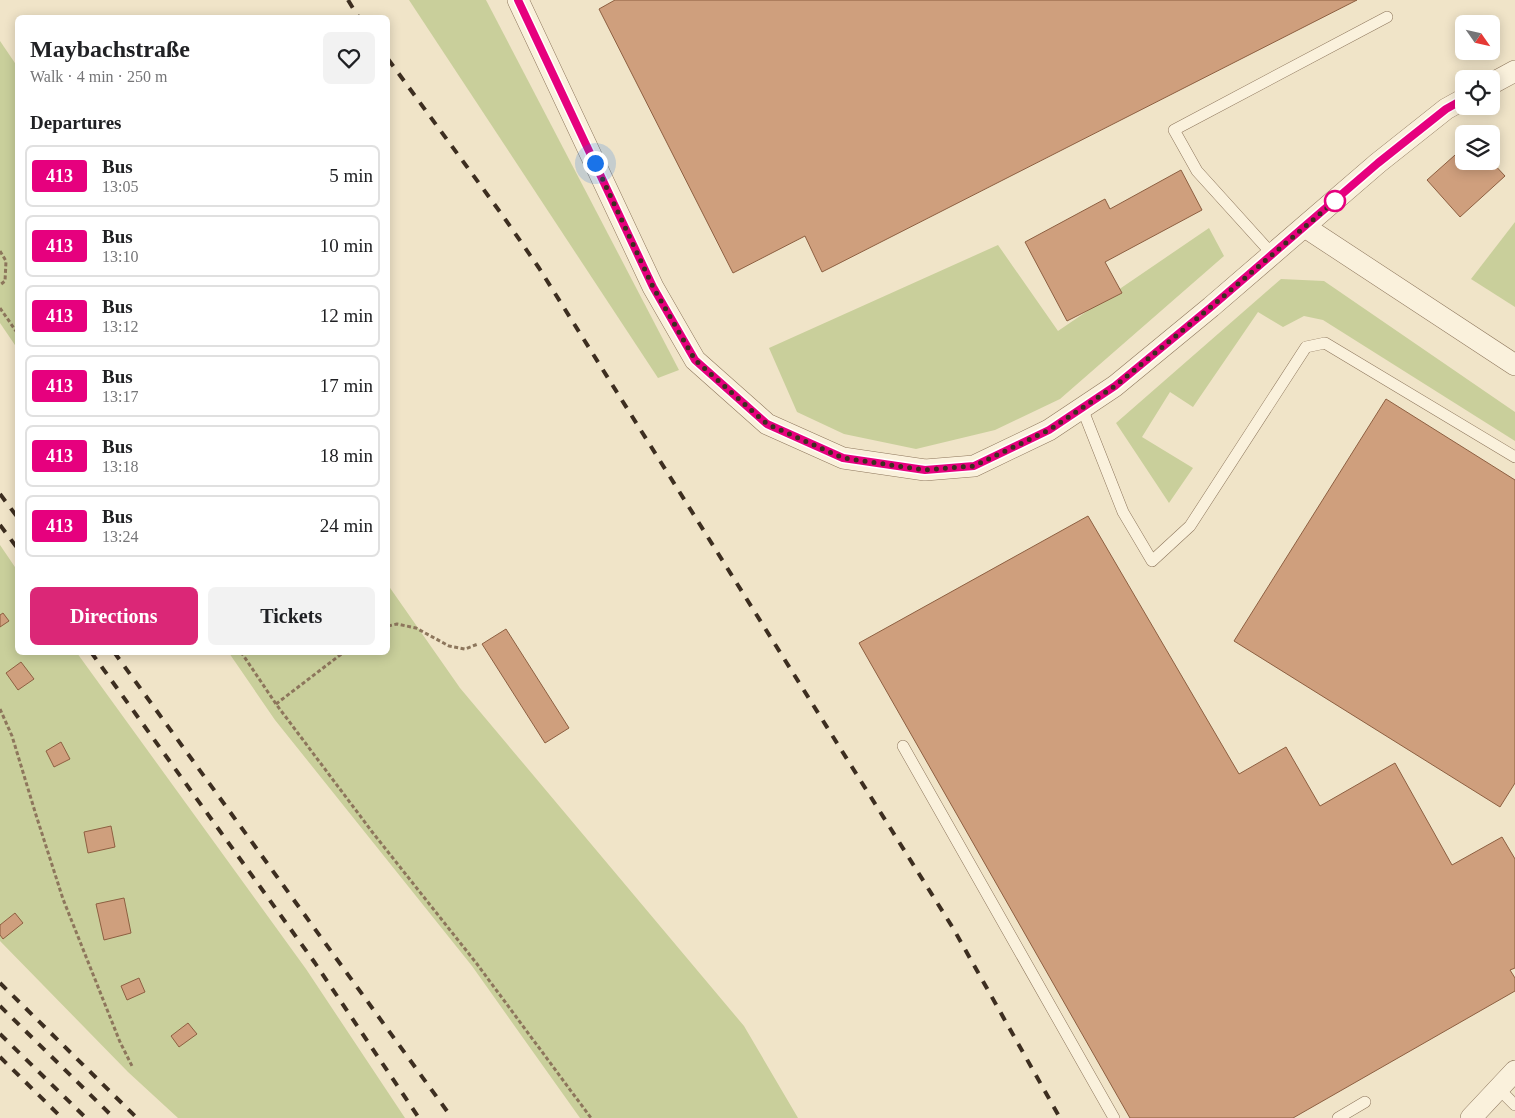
<!DOCTYPE html>
<meta charset="utf-8">
<style>
body{margin:0;font-family:"Times New Roman",serif;background:#f2f2f2;color:#202124;height:100vh;display:flex;flex-direction:column;font-size:19px;white-space:nowrap}
*{box-sizing:border-box;margin:0}
p{font-size:16px;color:#757577}
.icon{flex:none;width:28px;height:28px;fill:none;stroke:currentColor;stroke-width:2;stroke-linecap:round;stroke-linejoin:round}
.map{position:relative;flex:1;overflow:hidden}
.details{position:absolute;left:15px;top:15px;width:375px;height:640px;display:flex;flex-direction:column;background:#fff;border-radius:8px;box-shadow:0 2px 12px #0003}
.details>*{flex:none}
.badge{padding:0 10px;border-radius:4px;font-size:18px;line-height:32px}
.needle{width:32px;rotate:124deg}
.tools{position:absolute;left:1455px;top:15px;display:grid;gap:10px}
.tools a{display:grid;place-items:center;width:45px;height:45px;border-radius:8px;background:#fff;box-shadow:0 2px 12px #0003;font-size:25px}
.you{position:absolute;width:25px;height:25px;margin:-12px;border:4px solid #fff;border-radius:50%;background:#1a73e8;box-shadow:0 0 0 8px #1a73e833}
.map>.badge{position:absolute;translate:-50% -50%;box-shadow:0 0 0 2px #fff}
h2{padding:0 15px;font-size:19px;line-height:45px}
.round{display:grid;place-items:center;flex:none;width:52px;height:52px;border-radius:8px;background:#f2f2f2}
.overview{display:flex;align-items:center;justify-content:space-between;height:85px;padding:0 15px}
h1{font-size:24px;font-weight:700;line-height:38px}
.action{display:flex;gap:10px;margin-top:auto;padding:10px 15px}
.action a{flex:1;height:58px;border-radius:8px;background:#db2777;color:#fff;font-size:20px;font-weight:700;line-height:58px;text-align:center}
.action a+a{background:#f2f2f2;color:#202124}
ul{padding:0;list-style:none}
li{display:flex;align-items:center;gap:15px;height:62px;margin:0 10px 8px;padding:0 5px;border:2px solid #e0e0e0;border-radius:8px}
li div{flex:1}
li b{display:block;font-size:19px}
li em{font-style:normal}
li .badge{min-width:55px;font-weight:700;text-align:center}
.map>svg:first-child{display:block}
.green{fill:#c9cf9b}
.building{fill:#cf9f7d;stroke:#8d5f41}
.lines{fill:none;stroke-linecap:round;stroke-linejoin:round}
.lane-casing{stroke:#8d765c;stroke-width:12}
.street-casing{stroke:#8d765c;stroke-width:22}
.path{stroke:#8d765c;stroke-width:3;stroke-dasharray:4 2.5;stroke-linecap:butt}
.lane{stroke:#faf1dc;stroke-width:11}
.street{stroke:#faf1dc;stroke-width:21}
.rail{stroke:#3d2e20;stroke-width:4;stroke-dasharray:9 9;stroke-linecap:butt}
.line-casing{stroke:#fff;stroke-width:11}
.line{stroke:#e6007e;stroke-width:8}
.walk{stroke:#3d2e20;stroke-width:5;stroke-dasharray:0 9}
.stop-dot{fill:#fff;stroke:#e6007e;stroke-width:2.5}
</style>
<div class="map">
<svg width="1515" height="1118" viewBox="0 0 1515 1118">
<rect width="100%" height="100%" fill="#f0e4c8"/>
<g class="green">
<path d="M 409,0 L 486,0 L 679,370 L 658,378 Z"/>
<path d="M 0,41 L 17,66 L 17,348 L 0,323 Z"/>
<path d="M 1515,222 L 1515,307 L 1471,279 Z"/>
<path d="M 1209,228 L 1224,256 L 1060,399 L 995,430 L 916,449 L 844,434 L 797,412 L 769,348 L 998,245 L 1058,331 Z"/>
<path d="M 1281,279 L 1324,281 L 1515,412 L 1515,441 L 1323,320 L 1304,316 L 1283,327 L 1258,312 L 1193,407 L 1170,392 L 1142,437 L 1193,468 L 1169,503 L 1116,423 Z"/>
<path d="M 0,545 L 17,570 L 18,652 L 77,653 L 306,969 L 405,1118 L 178,1118 L 128,1072 L 0,941 Z"/>
<path d="M 388,585 L 460,688 L 744,1026 L 798,1118 L 580,1118 L 472,966 L 275,720 L 229,653 L 388,652 Z"/>
</g>
<g class="building">
<path d="M 615,0 L 1357,0 L 822,272 L 805,236 L 733,273 L 599,9 Z"/>
<path d="M 1464,147 L 1464,161 L 1491,161 L 1505,176 L 1460,217 L 1427,180 Z"/>
<path d="M 1181,170 L 1202,210 L 1105,262 L 1122,293 L 1067,321 L 1025,242 L 1105,199 L 1110,209 Z"/>
<path d="M 1386,399 L 1515,480 L 1515,783 L 1500,807 L 1234,641 Z"/>
<path d="M 1088,516 L 1239,774 L 1286,747 L 1320,806 L 1395,763 L 1452,865 L 1502,837 L 1515,859 L 1515,968 L 1510,970 L 1515,978 L 1515,991 L 1293,1118 L 1130,1118 L 859,643 Z"/>
<path d="M 3,613 L 9,621 L 0,627 L 0,615 Z"/>
<path d="M 506,629 L 569,728 L 545,743 L 482,644 Z"/>
<path d="M 21,662 L 34,679 L 18,690 L 6,673 Z"/>
<path d="M 61,742 L 70,759 L 54,767 L 46,751 Z"/>
<path d="M 111,826 L 115,847 L 88,853 L 84,832 Z"/>
<path d="M 124,898 L 131,933 L 104,940 L 96,904 Z"/>
<path d="M 15,913 L 23,923 L 3,939 L 0,935 L 0,925 Z"/>
<path d="M 139,978 L 145,992 L 127,1000 L 121,986 Z"/>
<path d="M 188,1023 L 197,1034 L 179,1047 L 171,1036 Z"/>
</g>
<g class="lines">
<g class="lane-casing">
<g id="lane">
<path d="M 1273,255 L 1197,171 L 1174,130 L 1387,17"/>
<path d="M 1082,408 L 1123,512 L 1152,561 L 1190,526 L 1306,347 L 1325,343 L 1515,457"/>
<path d="M 903,746 L 1114,1118"/>
<path d="M 1499,1089 L 1515,1105"/>
<path d="M 1338,1118 L 1365,1102"/>
</g>
</g>
<g class="street-casing">
<g id="street">
<path d="M 518,0 L 653,287 L 695,360 L 767,424 L 843,458 L 925,470 L 974,466 L 1049,430 L 1115,386 L 1211,307 L 1378,163 L 1446,109 L 1464,99"/>
<path d="M 1491,84 L 1515,71"/>
<path d="M 1305,227 L 1515,365"/>
<path d="M 1471,1118 L 1515,1071"/>
</g>
</g>
<g class="path">
<path d="M 0,251 L 6,261 L 5,281 L 0,285"/>
<path d="M 0,308 L 18,334"/>
<path d="M 388,626 L 397,624 L 416,628 L 449,646 L 465,649 L 478,644"/>
<path d="M 241,652 L 276,704 L 373,833 L 477,964 L 591,1118"/>
<path d="M 276,704 L 344,652"/>
<path d="M 0,709 L 12,736 L 36,815 L 63,899 L 120,1042 L 132,1066"/>
</g>
<use href="#lane" class="lane"/>
<use href="#street" class="street"/>
<g class="rail">
<path d="M 348,0 L 359,18"/>
<path d="M 388,59 L 503,216 L 539,268 L 953,928 L 1060,1118"/>
<path d="M 0,494 L 18,518"/>
<path d="M 0,525 L 18,549"/>
<path d="M 91,652 L 315,963 L 419,1118"/>
<path d="M 114,652 L 452,1118"/>
<path d="M 0,983 L 137,1118"/>
<path d="M 0,1006 L 114,1118"/>
<path d="M 0,1034 L 86,1118"/>
<path d="M 0,1057 L 62,1118"/>
</g>
</g>
<g class="lines">
<g class="line-casing">
<path id="line" d="M 518,0 L 653,287 L 695,360 L 767,424 L 843,458 L 925,470 L 974,466 L 1049,430 L 1115,386 L 1211,307 L 1378,163 L 1446,109 L 1464,99"/>
</g>
<use href="#line" class="line"/>
<path class="walk" d="M 595,163 L 653,287 L 695,360 L 767,424 L 843,458 L 925,470 L 974,466 L 1049,430 L 1115,386 L 1211,307 L 1335,201"/>
</g>
<circle class="stop-dot" cx="1335" cy="201" r="10"/>
</svg>
<div class="tools">
<a><svg class="needle" viewBox="-14 -14 28 28"><path d="M0-13l5 13h-10z" fill="#e53935"/><path d="M0 13l5-13h-10z" fill="#757577"/></svg></a>
<a><svg class="icon" aria-label="locate" viewBox="0 0 24 24"><circle cx="12" cy="12" r="6"/><path d="M12 2v4M12 18v4M2 12h4M18 12h4"/></svg></a>
<a><svg class="icon" aria-label="layers" viewBox="0 0 24 24"><path d="M12 4l9 5-9 5-9-5zM3 14l9 5 9-5"/></svg></a>
</div>
<div class="you" style="left:595px;top:163px"></div>
<section class="details">
<div class="overview"><div><h1>Maybachstraße</h1><p>Walk · 4 min · 250 m</p></div><a class="round"><svg class="icon" aria-label="heart" viewBox="0 0 24 24"><path d="M12 20l-8-8c-3-5 5-10 8-4 3-6 11-1 8 4z"/></svg></a></div>
<h2>Departures</h2>
<ul>
<li><span class="badge" style="background:#e6007e;color:#fff">413</span><div><b>Bus</b><p>13:05</p></div><em>5 min</em></li>
<li><span class="badge" style="background:#e6007e;color:#fff">413</span><div><b>Bus</b><p>13:10</p></div><em>10 min</em></li>
<li><span class="badge" style="background:#e6007e;color:#fff">413</span><div><b>Bus</b><p>13:12</p></div><em>12 min</em></li>
<li><span class="badge" style="background:#e6007e;color:#fff">413</span><div><b>Bus</b><p>13:17</p></div><em>17 min</em></li>
<li><span class="badge" style="background:#e6007e;color:#fff">413</span><div><b>Bus</b><p>13:18</p></div><em>18 min</em></li>
<li><span class="badge" style="background:#e6007e;color:#fff">413</span><div><b>Bus</b><p>13:24</p></div><em>24 min</em></li>
</ul>
<div class="action"><a>Directions</a><a>Tickets</a></div>
</section>
</div>
